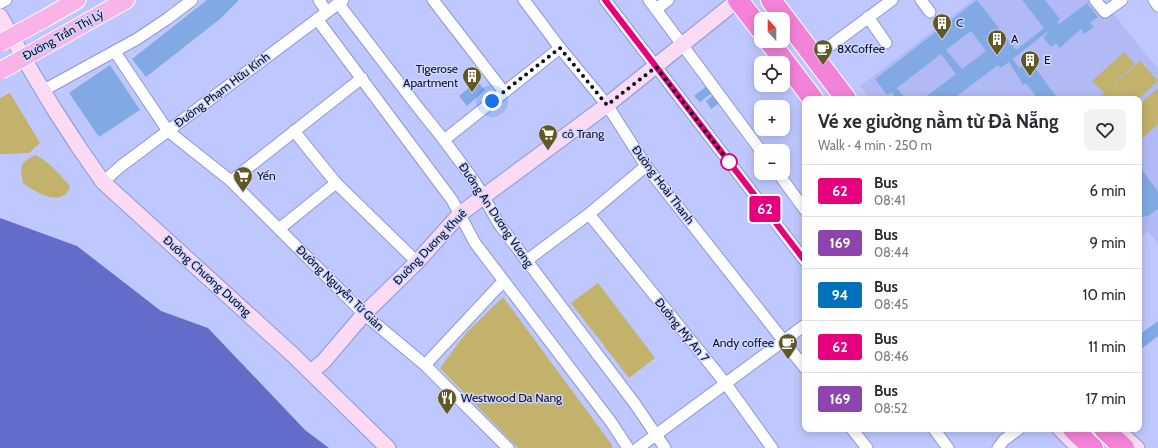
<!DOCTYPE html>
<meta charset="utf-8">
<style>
body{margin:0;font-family:Cabin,sans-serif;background:#f2f2f3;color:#2b2b33;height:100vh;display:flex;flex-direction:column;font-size:15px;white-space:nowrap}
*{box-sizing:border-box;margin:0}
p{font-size:13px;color:#7c7c81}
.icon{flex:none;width:22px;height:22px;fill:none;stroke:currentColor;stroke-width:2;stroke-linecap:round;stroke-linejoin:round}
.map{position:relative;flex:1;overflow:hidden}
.drawer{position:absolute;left:802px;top:96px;width:340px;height:336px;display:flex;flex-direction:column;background:#fff;border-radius:8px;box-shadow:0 2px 10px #0003}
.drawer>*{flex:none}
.badge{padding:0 8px;border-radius:3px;font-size:14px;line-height:26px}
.needle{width:26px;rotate:339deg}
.buttons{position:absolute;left:754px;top:12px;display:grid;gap:8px}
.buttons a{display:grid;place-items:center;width:36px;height:36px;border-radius:8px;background:#fff;box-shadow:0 2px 10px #0003;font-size:20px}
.you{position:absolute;width:20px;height:20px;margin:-10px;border:3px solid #fff;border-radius:50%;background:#1a73e8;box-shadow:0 0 0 6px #1a73e833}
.map>.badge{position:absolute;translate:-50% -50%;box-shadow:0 0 0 2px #fff}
.round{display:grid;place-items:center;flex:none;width:42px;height:42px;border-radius:8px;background:#f2f2f3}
.summary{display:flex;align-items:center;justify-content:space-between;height:68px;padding:0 16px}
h1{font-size:19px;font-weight:700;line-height:30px}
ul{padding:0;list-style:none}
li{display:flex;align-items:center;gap:12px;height:52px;padding:0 16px;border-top:1px solid #e1e1e2}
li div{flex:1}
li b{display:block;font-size:15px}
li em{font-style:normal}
li .badge{min-width:44px;font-weight:700;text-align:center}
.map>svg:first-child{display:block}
.built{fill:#b1baf5}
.green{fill:#c2b26c}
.water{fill:#636cc9}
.building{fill:#81aae4;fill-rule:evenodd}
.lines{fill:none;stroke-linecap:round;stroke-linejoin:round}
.street-casing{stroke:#8d97d7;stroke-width:13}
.secondary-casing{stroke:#8d97d7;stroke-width:17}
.primary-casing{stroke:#fff;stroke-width:19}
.highway-casing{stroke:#fff;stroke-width:22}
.street{stroke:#fff;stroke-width:11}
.secondary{stroke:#fbdaf4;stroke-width:15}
.primary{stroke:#f8b4e8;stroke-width:17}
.highway{stroke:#f382d9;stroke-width:20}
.primary-bridge-casing{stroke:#fff;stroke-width:19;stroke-linecap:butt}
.primary-bridge{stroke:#f8b4e8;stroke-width:17}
.line-casing{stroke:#fff;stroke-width:9}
.line{stroke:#e6007e;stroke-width:6}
.walk{stroke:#0d0f27;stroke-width:4;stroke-dasharray:0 7.2}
.stop-dot{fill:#fff;stroke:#e6007e;stroke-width:2}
.labels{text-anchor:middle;stroke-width:3;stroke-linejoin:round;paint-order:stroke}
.poi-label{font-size:12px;fill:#0d0f27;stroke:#ced6ff;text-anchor:start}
.street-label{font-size:12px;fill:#0d0f27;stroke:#ced6ff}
</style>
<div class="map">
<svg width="1158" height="448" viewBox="0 0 1158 448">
<rect width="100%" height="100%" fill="#bec8fe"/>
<path class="built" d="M 973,0 L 1102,0 L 1158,69 L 1158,245 L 1148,231 L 1139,238 L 1139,99 L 870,99 L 860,86 Z"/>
<g class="green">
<path d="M 1124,52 L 1135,64 L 1104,93 L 1092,81 Z"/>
<path d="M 1140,61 L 1158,81 L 1138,99 L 1102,99 L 1100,97 Z"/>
<path d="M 1158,88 L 1158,124 L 1140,140 L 1139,105 Z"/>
<path d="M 10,93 L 40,143 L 29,153 L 6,154 L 0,154 L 0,98 Z"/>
<path d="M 35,155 C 50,162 59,174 70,186 C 63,209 35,192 23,183 C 20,165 19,164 35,155 Z"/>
<path d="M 598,283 L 655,358 L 629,378 L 571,303 Z"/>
<path d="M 503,297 L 612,445 L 612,448 L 518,448 L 440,368 L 466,333 Z"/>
</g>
<path class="water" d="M 0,218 L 77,246 L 161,311 L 208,328 L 305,430 L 329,448 L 0,448 Z"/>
<g class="building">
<path d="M 207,0 L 239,0 L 220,19 L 146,77 L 132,59 Z"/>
<path d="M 977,0 L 1016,50 L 1044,28 L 1022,0 L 1045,0 L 1060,19 L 1057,22 L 1059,24 L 1087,3 L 1098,17 L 1090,23 L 1094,27 L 1084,34 L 1081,29 L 1060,48 L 1056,43 L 1051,47 L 1043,37 L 1048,33 L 1047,32 L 1013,59 L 1019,68 L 1026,63 L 1027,65 L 1031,62 L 1058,99 L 1038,99 L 1026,83 L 1023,85 L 1009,62 L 1000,68 L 998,65 L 953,99 L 923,99 L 956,74 L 941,54 L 897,88 L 906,99 L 897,99 L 892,92 L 887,95 L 875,79 ZM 971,31 L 986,51 L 962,69 L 946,50 Z"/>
<path d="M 110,65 L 140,110 L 99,137 L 69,93 Z"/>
<path d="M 477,81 L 485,90 L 467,106 L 459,96 Z"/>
<path d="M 708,85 L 713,92 L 700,102 L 694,96 Z"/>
<path d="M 716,93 L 722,101 L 711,109 L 706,101 Z"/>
<path d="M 1139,166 L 1158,191 L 1158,209 L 1147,217 L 1146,215 L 1139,220 Z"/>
<path d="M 1158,321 L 1158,336 L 1140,350 L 1139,335 Z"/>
</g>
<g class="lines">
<g class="street-casing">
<g id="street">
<path d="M 319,0 L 327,12"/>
<path d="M 433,0 L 504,92"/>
<path d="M 524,0 L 560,48 L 607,105 L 646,166 L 805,368"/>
<path d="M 605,0 L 805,261"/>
<path d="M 649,0 L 761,151"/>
<path d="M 921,0 L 930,12"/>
<path d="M 1095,0 L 1105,12 L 1122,0"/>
<path d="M 1154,0 L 1158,6"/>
<path d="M 0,3 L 6,0"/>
<path d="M 338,3 L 416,105 L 444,140 L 475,182 L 499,224 L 635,404 L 665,448"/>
<path d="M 656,9 L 668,0"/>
<path d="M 868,17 L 886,43"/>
<path d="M 317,19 L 452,200 L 475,243 L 611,422 L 628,448"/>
<path d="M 115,52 L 168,131 L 231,181 L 364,314 L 425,365 L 508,448"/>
<path d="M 815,57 L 892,0"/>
<path d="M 44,90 L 137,39 L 167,19 L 192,0"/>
<path d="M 294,131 L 336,183 L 417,262"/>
<path d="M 444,140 L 560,48"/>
<path d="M 778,173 L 805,210"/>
<path d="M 231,181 L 362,78"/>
<path d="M 103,182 L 121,166 L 343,0"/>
<path d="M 589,214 L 726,384 L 772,448"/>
<path d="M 279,229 L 336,183"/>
<path d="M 526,261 L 589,214 L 646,166"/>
<path d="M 425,365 L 496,289 L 504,281"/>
<path d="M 852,429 L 867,448"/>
<path d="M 934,429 L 948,448"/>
<path d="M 638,448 L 805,325"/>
<path d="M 998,448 L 1004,440 L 1019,429"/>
</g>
</g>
<g class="secondary-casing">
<g id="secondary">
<path d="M 0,16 L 33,74 L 54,109 L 78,146 L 103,182 L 293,355 L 388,448"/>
<path d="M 311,372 L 324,361 L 364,314 L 417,262 L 460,214 L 607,105 L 738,0"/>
<path d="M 1060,429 L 1078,447"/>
<path d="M 1117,430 L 1137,448"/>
</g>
</g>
<g class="primary-casing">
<g id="primary">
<path d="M 46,18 L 77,0"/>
<path d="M 57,39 L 126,0"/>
</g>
</g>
<g class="highway-casing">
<g id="highway">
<path d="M 738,0 L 761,30"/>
<path d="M 771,0 L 846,99"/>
<path d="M 769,41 L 813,99"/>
<path d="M 1073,429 L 1093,448"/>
<path d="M 1104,429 L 1124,448"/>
</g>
</g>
<use href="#street" class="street"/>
<use href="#secondary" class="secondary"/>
<use href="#primary" class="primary"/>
<use href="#highway" class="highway"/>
<g class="primary-bridge-casing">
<g id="primary-bridge">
<path d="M 0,43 L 46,18"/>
<path d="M 0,71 L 57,39"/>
</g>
</g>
<use href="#primary-bridge" class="primary-bridge"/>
</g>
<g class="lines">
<g class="line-casing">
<path id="line" d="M 605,0 L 805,261"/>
</g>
<use href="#line" class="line"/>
<path class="walk" d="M 492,101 L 560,48 L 607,105 L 656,67 L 729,162"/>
</g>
<defs>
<g id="building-pin" transform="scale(1)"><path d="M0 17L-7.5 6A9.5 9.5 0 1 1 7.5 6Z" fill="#635824" stroke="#ced6ff"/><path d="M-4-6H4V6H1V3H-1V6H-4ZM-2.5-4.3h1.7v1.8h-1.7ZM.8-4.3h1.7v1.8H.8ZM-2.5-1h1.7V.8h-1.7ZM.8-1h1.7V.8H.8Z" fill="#fff"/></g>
<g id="cafe-pin" transform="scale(1)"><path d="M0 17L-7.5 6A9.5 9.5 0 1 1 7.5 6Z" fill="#635824" stroke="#ced6ff"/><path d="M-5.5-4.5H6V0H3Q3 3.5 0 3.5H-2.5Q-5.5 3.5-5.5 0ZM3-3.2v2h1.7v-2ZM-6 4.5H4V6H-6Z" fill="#fff"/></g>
<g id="supermarket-pin" transform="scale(1)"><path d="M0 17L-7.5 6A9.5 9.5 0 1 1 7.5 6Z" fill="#635824" stroke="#ced6ff"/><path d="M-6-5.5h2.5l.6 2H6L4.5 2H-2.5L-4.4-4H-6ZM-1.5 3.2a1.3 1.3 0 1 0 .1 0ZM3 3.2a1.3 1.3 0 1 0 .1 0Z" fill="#fff"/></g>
<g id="restaurant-pin" transform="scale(1)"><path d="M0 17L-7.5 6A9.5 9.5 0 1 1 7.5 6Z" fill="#635824" stroke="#ced6ff"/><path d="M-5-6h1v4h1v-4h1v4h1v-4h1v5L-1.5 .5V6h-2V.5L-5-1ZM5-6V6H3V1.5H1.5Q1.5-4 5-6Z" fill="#fff"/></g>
</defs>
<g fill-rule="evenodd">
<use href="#building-pin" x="942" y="23"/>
<use href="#building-pin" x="997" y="39"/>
<use href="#cafe-pin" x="823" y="49"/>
<use href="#building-pin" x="1030" y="60"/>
<use href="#building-pin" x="472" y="76"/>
<use href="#supermarket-pin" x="548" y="134"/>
<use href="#supermarket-pin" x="243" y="176"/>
<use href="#cafe-pin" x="788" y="343"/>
<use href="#restaurant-pin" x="447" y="398"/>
</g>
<circle class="stop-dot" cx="729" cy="162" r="8"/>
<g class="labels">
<g class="poi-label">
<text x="956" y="27">C</text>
<text x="1011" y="43">A</text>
<text x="837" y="53">8XCoffee</text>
<text x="1044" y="64">E</text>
<text x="458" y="73" text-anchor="end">Tigerose<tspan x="458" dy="14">Apartment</tspan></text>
<text x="562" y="138">cô Trang</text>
<text x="257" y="180">Yến</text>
<text x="774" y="347" text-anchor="end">Andy coffee</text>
<text x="461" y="402">Westwood Da Nang</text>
</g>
<g class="street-label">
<text transform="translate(63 35) rotate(-29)" y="4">Đường Trần Thị Lý</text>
<text transform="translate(222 90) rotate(-37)" y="4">Đường Phạm Hữu Kính</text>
<text transform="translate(663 185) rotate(53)" y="4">Đường Hoài Thanh</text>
<text transform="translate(496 215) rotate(56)" y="4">Đường An Dương Vương</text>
<text transform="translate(430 247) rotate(-46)" y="4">Đường Dương Khuê</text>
<text transform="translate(207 276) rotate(42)" y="4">Đường Chương Dương</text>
<text transform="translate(340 288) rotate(44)" y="4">Đường Nguyễn Tử Giản</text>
<text transform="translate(682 330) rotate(51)" y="4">Đường Mỹ An 7</text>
</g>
</g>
</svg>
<div class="buttons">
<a><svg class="needle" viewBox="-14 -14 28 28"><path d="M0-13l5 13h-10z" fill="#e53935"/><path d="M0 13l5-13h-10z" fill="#7c7c81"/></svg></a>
<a><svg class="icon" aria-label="locate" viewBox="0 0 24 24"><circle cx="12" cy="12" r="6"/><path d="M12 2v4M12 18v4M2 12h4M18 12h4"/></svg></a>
<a>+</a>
<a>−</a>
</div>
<div class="you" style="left:492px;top:101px"></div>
<b class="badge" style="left:765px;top:209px;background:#e6007e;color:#fff">62</b>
<section class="drawer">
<div class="summary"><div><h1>Vé xe giường nằm từ Đà Nẵng</h1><p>Walk · 4 min · 250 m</p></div><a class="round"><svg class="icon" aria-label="heart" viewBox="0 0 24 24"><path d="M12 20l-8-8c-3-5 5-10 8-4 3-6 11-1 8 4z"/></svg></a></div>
<ul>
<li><span class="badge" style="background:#e6007e;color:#fff">62</span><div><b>Bus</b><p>08:41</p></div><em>6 min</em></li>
<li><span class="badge" style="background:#8e44ad;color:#fff">169</span><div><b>Bus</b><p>08:44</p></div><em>9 min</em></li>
<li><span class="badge" style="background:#0072bc;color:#fff">94</span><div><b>Bus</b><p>08:45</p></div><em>10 min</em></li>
<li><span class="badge" style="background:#e6007e;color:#fff">62</span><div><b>Bus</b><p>08:46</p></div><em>11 min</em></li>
<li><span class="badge" style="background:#8e44ad;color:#fff">169</span><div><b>Bus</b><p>08:52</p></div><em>17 min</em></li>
</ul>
</section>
</div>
